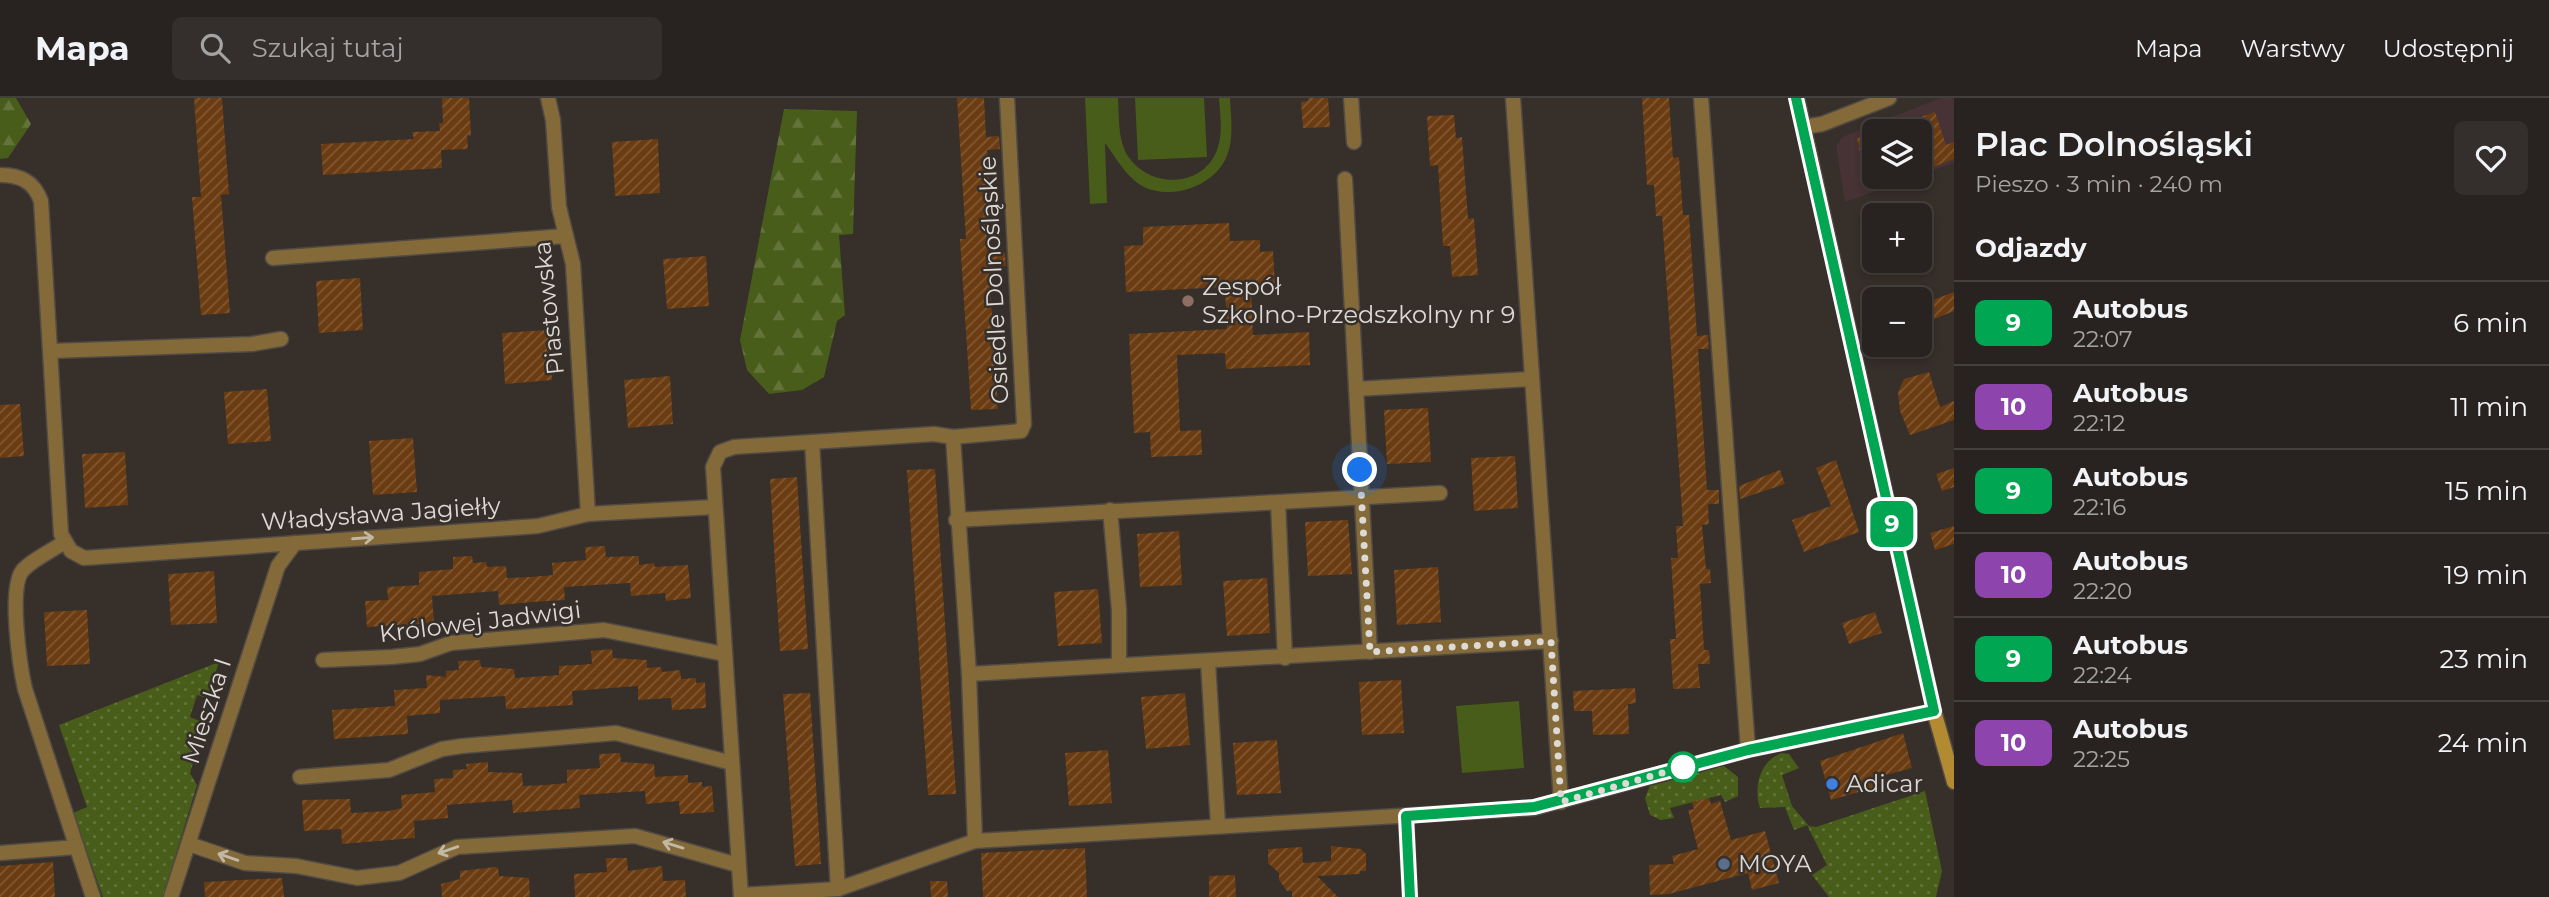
<!DOCTYPE html>
<html lang="pl">
<meta charset="utf-8">
<style>
body{margin:0;font-family:Montserrat,sans-serif;background:#342f2d;color:#f1f3f6;height:100vh;display:flex;flex-direction:column;font-size:26px;white-space:nowrap}
*{box-sizing:border-box;margin:0}
p{font-size:23px;color:#a5a4a5}
.icon{flex:none;width:38px;height:38px;fill:none;stroke:currentColor;stroke-width:2;stroke-linecap:round;stroke-linejoin:round}
.map{position:relative;flex:1;overflow:hidden}
.panel{display:flex;flex-direction:column;background:#282320;width:595px}
.panel>*{flex:none}
.badge{padding:0 14px;border-radius:10px;font-size:24px;line-height:46px}
.tools{position:absolute;left:1862px;top:21px;display:grid;gap:14px}
.tools a{display:grid;place-items:center;width:70px;height:70px;border-radius:10px;background:#282320;box-shadow:0 4px 10px #0003,0 0 0 2px #44403e;font-size:35px}
.you{position:absolute;width:35px;height:35px;margin:-18px;border:5px solid #fff;border-radius:50%;background:#1a73e8;box-shadow:0 0 0 10px #1a73e833}
.map>.badge{position:absolute;translate:-50% -50%;box-shadow:0 0 0 4px #fff}
h2{padding:0 21px;font-size:26px;line-height:63px}
.round{display:grid;place-items:center;flex:none;width:74px;height:74px;border-radius:10px;background:#342f2d}
.overview{display:flex;align-items:center;justify-content:space-between;height:119px;padding:0 21px}
h1{font-size:33px;font-weight:600;line-height:52px}
ul{padding:0;list-style:none}
li{display:flex;align-items:center;gap:21px;height:84px;padding:0 21px;border-top:2px solid #44403e}
li div{flex:1}
li b{display:block;font-size:26px}
li em{font-style:normal}
li .badge{min-width:77px;font-weight:700;text-align:center}
header{display:flex;align-items:center;gap:42px;box-sizing:border-box;height:98px;padding:0 35px;background:#282320;border-bottom:2px solid #44403e}
header strong{font-size:33px}
nav{display:flex;gap:38px;margin-inline-start:auto;font-size:24px}
.search{width:490px;height:63px;background:#342f2d;display:flex;align-items:center;gap:18px;box-sizing:border-box;padding:0 24px;border-radius:10px;color:#a5a4a5;font-size:26px}
main{display:flex;flex:1;min-height:0}
.map>svg:first-child{display:block}
.commercial{fill:#473235}
.grass{fill:url(#grass-dots)}
.forest{fill:url(#forest-firs)}
.park{fill:#485d19}
.building{fill:url(#building-hatch)}
.lines{fill:none;stroke-linecap:round;stroke-linejoin:round}
.street-casing{stroke:#514a45;stroke-width:17}
.secondary-casing{stroke:#514a45;stroke-width:17}
.street{stroke:#836a38;stroke-width:14}
.secondary{stroke:#b28a32;stroke-width:14}
.oneway{stroke:#c2b8a6}
.line-casing{stroke:#fff;stroke-width:16}
.line{stroke:#00a651;stroke-width:10}
.walk{stroke:#ddd9d5;stroke-width:7;stroke-dasharray:0 12.6}
.education-dot{fill:#8d6e63;stroke:#362f2a;stroke-width:2.5}
.stop-dot{fill:#fff;stroke:#00a651;stroke-width:3.5}
.shop-dot{fill:#3f7fe0;stroke:#362f2a;stroke-width:2.5}
.service-dot{fill:#5c6f8a;stroke:#362f2a;stroke-width:2.5}
.labels{text-anchor:middle;stroke-width:5;stroke-linejoin:round;paint-order:stroke}
.street-label{font-size:24px;fill:#ddd9d5;stroke:#362f2a}
.poi-label{font-size:24px;fill:#ddd9d5;stroke:#362f2a;text-anchor:start}
</style>
<header>
<strong>Mapa</strong>
<div class="search"><svg class="icon" aria-label="search" viewBox="0 0 24 24"><circle cx="10" cy="10" r="6"/><path d="M15 15l6 6"/></svg>Szukaj tutaj</div>
<nav><a>Mapa</a><a>Warstwy</a><a>Udostępnij</a></nav>
</header>
<main>
<div class="map">
<svg width="1954" height="799" viewBox="0 0 1954 799">
<defs>
<pattern id="grass-dots" width="8" height="8" patternUnits="userSpaceOnUse" patternTransform="scale(1.75)"><rect width="8" height="8" fill="#485d19"/><path d="M2 2h.1M6 6h.1" fill="none" stroke="#62743a" stroke-width="1.8" stroke-linecap="round"/></pattern>
<pattern id="forest-firs" width="22" height="20" patternUnits="userSpaceOnUse" patternTransform="scale(1.75)"><rect width="22" height="20" fill="#485d19"/><path d="M5 1l3.5 6h-7zM16 11l3.5 6h-7z" fill="#62743a"/></pattern>
<pattern id="building-hatch" width="6" height="6" patternUnits="userSpaceOnUse" patternTransform="scale(1.75)"><rect width="6" height="6" fill="#6b3c11"/><path d="M-1 1l2-2M0 6l6-6M5 7l2-2" fill="none" stroke="#805833"/></pattern>
</defs>
<rect width="100%" height="100%" fill="#362f2a"/>
<path class="commercial" d="M 1940,0 L 1954,0 L 1954,65 L 1920,77 L 1920,33 L 1874,33 L 1874,79 L 1916,79 L 1845,104 L 1836,48 L 1842,39 Z"/>
<g class="grass">
<path d="M 219,564 L 207,600 L 197,597 L 190,619 L 205,625 L 190,675 L 197,687 L 163,799 L 103,799 L 73,715 L 87,709 L 59,627 Z"/>
<path d="M 1782,655 L 1789,656 L 1799,670 L 1782,677 L 1792,708 L 1809,728 L 1816,729 L 1925,693 L 1942,773 L 1936,799 L 1829,799 L 1812,777 L 1827,767 L 1807,727 L 1794,732 L 1785,709 L 1760,710 C 1753,690 1760,662 1782,655 Z"/>
<path d="M 1724,668 L 1738,679 L 1738,698 L 1725,704 L 1721,697 L 1670,710 L 1674,720 L 1661,722 L 1650,717 L 1645,700 L 1650,688 Z"/>
</g>
<g class="forest">
<path d="M 0,0 L 16,0 L 31,26 L 8,60 L 0,61 Z"/>
<path d="M 784,11 L 857,13 L 853,136 L 839,137 L 845,217 L 837,223 L 824,279 L 802,292 L 769,296 L 747,272 L 740,242 Z"/>
</g>
<g class="park">
<path d="M 1085,0 L 1118,0 C 1119,17 1118,38 1125,53 C 1145,92 1205,92 1218,49 C 1223,33 1220,16 1219,0 L 1230,0 C 1231,21 1235,45 1224,64 C 1208,92 1161,105 1135,83 C 1123,73 1114,57 1105,45 L 1107,105 L 1090,106 Z"/>
<path d="M 1135,0 L 1204,0 L 1207,59 L 1138,62 Z"/>
<path d="M 1519,603 L 1524,670 L 1462,675 L 1456,608 Z"/>
</g>
<g class="building">
<path d="M 194,0 L 222,0 L 229,96 L 221,97 L 230,215 L 201,217 L 192,99 L 201,99 Z"/>
<path d="M 442,0 L 469,0 L 471,38 L 467,37 L 468,51 L 441,52 L 442,70 L 323,77 L 321,46 L 414,41 L 412,34 L 440,33 L 439,25 L 443,25 Z"/>
<path d="M 957,0 L 984,0 L 986,39 L 999,38 L 1000,51 L 987,52 L 992,125 L 986,125 L 988,156 L 1005,155 L 1006,168 L 989,169 L 998,311 L 971,312 L 960,141 L 966,141 Z"/>
<path d="M 1308,0 L 1328,0 L 1330,29 L 1303,30 L 1301,4 L 1308,3 Z"/>
<path d="M 1642,0 L 1669,0 L 1673,60 L 1679,59 L 1683,117 L 1689,117 L 1697,238 L 1708,237 L 1709,251 L 1698,251 L 1707,392 L 1719,392 L 1719,406 L 1708,406 L 1709,426 L 1702,427 L 1706,471 L 1710,471 L 1711,485 L 1700,486 L 1704,552 L 1709,552 L 1710,566 L 1698,566 L 1700,590 L 1673,591 L 1670,541 L 1676,541 L 1671,460 L 1678,460 L 1676,428 L 1683,428 L 1662,118 L 1656,118 L 1654,87 L 1647,87 Z"/>
<path d="M 1935,14 L 1946,47 L 1954,44 L 1954,61 L 1920,74 L 1920,33 L 1886,31 Z"/>
<path d="M 1454,17 L 1456,40 L 1462,39 L 1468,121 L 1474,120 L 1478,177 L 1452,179 L 1450,148 L 1443,148 L 1438,67 L 1430,68 L 1427,18 Z"/>
<path d="M 1874,36 L 1874,89 L 1867,90 L 1857,40 Z"/>
<path d="M 658,41 L 660,95 L 615,98 L 612,44 Z"/>
<path d="M 1229,125 L 1230,143 L 1260,142 L 1260,154 L 1273,153 L 1275,187 L 1251,188 L 1253,237 L 1309,234 L 1310,267 L 1226,271 L 1225,255 L 1177,257 L 1180,333 L 1201,332 L 1202,357 L 1151,359 L 1150,334 L 1134,335 L 1129,236 L 1227,231 L 1225,189 L 1126,194 L 1124,148 L 1143,147 L 1143,129 Z"/>
<path d="M 706,158 L 709,208 L 667,211 L 663,161 Z"/>
<path d="M 360,180 L 363,232 L 319,235 L 316,183 Z"/>
<path d="M 1954,194 L 1954,213 L 1932,222 L 1925,205 Z"/>
<path d="M 549,232 L 552,282 L 505,286 L 502,235 Z"/>
<path d="M 1929,274 L 1940,309 L 1954,303 L 1954,322 L 1910,337 L 1900,313 L 1898,294 L 1904,281 Z"/>
<path d="M 670,278 L 673,326 L 628,330 L 624,282 Z"/>
<path d="M 267,291 L 271,343 L 228,346 L 224,294 Z"/>
<path d="M 20,306 L 24,358 L 0,360 L 0,307 Z"/>
<path d="M 1428,310 L 1431,364 L 1387,366 L 1384,312 Z"/>
<path d="M 413,340 L 417,394 L 373,397 L 369,343 Z"/>
<path d="M 125,354 L 128,407 L 85,410 L 82,356 Z"/>
<path d="M 1515,358 L 1518,410 L 1474,413 L 1471,360 Z"/>
<path d="M 1836,362 L 1859,434 L 1804,454 L 1792,422 L 1831,408 L 1816,370 Z"/>
<path d="M 1954,370 L 1954,389 L 1942,393 L 1936,376 Z"/>
<path d="M 935,371 L 956,696 L 928,697 L 907,372 Z"/>
<path d="M 1780,372 L 1785,386 L 1740,401 L 1739,388 Z"/>
<path d="M 797,379 L 808,551 L 780,553 L 770,381 Z"/>
<path d="M 1348,422 L 1352,476 L 1308,478 L 1305,424 Z"/>
<path d="M 1954,428 L 1954,446 L 1935,452 L 1930,435 Z"/>
<path d="M 1179,433 L 1182,487 L 1140,489 L 1137,436 Z"/>
<path d="M 605,448 L 606,459 L 639,458 L 639,467 L 654,465 L 655,469 L 688,467 L 691,500 L 666,503 L 665,495 L 631,498 L 630,485 L 564,489 L 565,502 L 532,504 L 499,507 L 498,493 L 432,498 L 434,525 L 367,529 L 365,503 L 388,502 L 387,489 L 419,487 L 419,474 L 453,471 L 453,459 L 472,458 L 473,465 L 486,464 L 487,469 L 506,468 L 507,480 L 530,479 L 553,477 L 552,465 L 586,462 L 585,449 Z"/>
<path d="M 1438,469 L 1441,524 L 1397,527 L 1394,472 Z"/>
<path d="M 214,473 L 217,525 L 171,527 L 168,476 Z"/>
<path d="M 1267,480 L 1270,535 L 1227,538 L 1223,483 Z"/>
<path d="M 1098,491 L 1102,545 L 1058,548 L 1054,494 Z"/>
<path d="M 87,512 L 90,566 L 47,568 L 44,514 Z"/>
<path d="M 1875,514 L 1882,535 L 1849,546 L 1842,525 Z"/>
<path d="M 612,551 L 613,560 L 647,562 L 647,570 L 661,569 L 662,574 L 680,572 L 681,581 L 696,580 L 696,585 L 705,584 L 706,610 L 672,612 L 671,600 L 638,602 L 638,588 L 572,593 L 573,607 L 506,611 L 505,598 L 440,602 L 440,615 L 407,618 L 408,636 L 334,641 L 332,612 L 395,608 L 394,592 L 427,590 L 426,577 L 446,579 L 446,573 L 459,572 L 458,563 L 480,562 L 481,569 L 514,571 L 515,580 L 559,577 L 559,568 L 592,566 L 591,553 Z"/>
<path d="M 1401,582 L 1404,635 L 1362,637 L 1359,584 Z"/>
<path d="M 1635,590 L 1636,605 L 1628,606 L 1629,636 L 1593,637 L 1592,613 L 1574,613 L 1573,593 Z"/>
<path d="M 810,595 L 821,766 L 795,768 L 783,596 Z"/>
<path d="M 1185,595 L 1190,647 L 1146,651 L 1141,599 Z"/>
<path d="M 1903,635 L 1912,670 L 1882,678 L 1876,689 L 1831,702 L 1820,663 Z"/>
<path d="M 1277,642 L 1281,695 L 1237,697 L 1233,645 Z"/>
<path d="M 1108,652 L 1112,705 L 1069,708 L 1065,655 Z"/>
<path d="M 620,655 L 621,664 L 654,666 L 655,679 L 688,677 L 688,685 L 702,684 L 702,689 L 712,688 L 714,714 L 680,716 L 679,703 L 646,706 L 645,693 L 579,697 L 580,710 L 513,715 L 512,702 L 447,707 L 448,720 L 414,723 L 415,740 L 342,746 L 341,731 L 304,733 L 302,702 L 350,701 L 351,715 L 389,713 L 402,710 L 401,697 L 435,694 L 434,681 L 453,680 L 453,672 L 467,671 L 466,666 L 488,664 L 488,674 L 522,675 L 523,688 L 545,687 L 567,685 L 567,672 L 600,670 L 599,656 Z"/>
<path d="M 1709,700 L 1711,706 L 1720,703 L 1731,742 L 1765,733 L 1779,785 L 1752,792 L 1748,775 L 1669,796 L 1650,797 L 1649,767 L 1674,766 L 1672,758 L 1698,751 L 1688,712 L 1694,711 L 1692,704 Z"/>
<path d="M 1331,748 L 1361,751 L 1366,756 L 1366,773 L 1360,773 L 1360,776 L 1317,778 L 1338,799 L 1292,799 L 1292,793 L 1287,793 L 1279,782 L 1279,775 L 1268,765 L 1268,751 L 1302,749 L 1303,765 L 1331,763 Z"/>
<path d="M 1085,750 L 1087,799 L 983,799 L 981,755 Z"/>
<path d="M 606,760 L 627,760 L 628,773 L 662,768 L 663,783 L 685,782 L 686,799 L 575,799 L 574,776 L 607,774 Z"/>
<path d="M 53,764 L 55,799 L 0,799 L 0,768 Z"/>
<path d="M 495,769 L 498,770 L 499,778 L 529,780 L 530,799 L 442,799 L 441,786 L 460,781 L 460,773 Z"/>
<path d="M 1235,777 L 1236,799 L 1209,799 L 1209,778 Z"/>
<path d="M 282,780 L 284,799 L 205,799 L 204,784 Z"/>
<path d="M 930,783 L 947,783 L 948,799 L 931,799 Z"/>
</g>
<g class="lines">
<g class="street-casing">
<g id="street">
<path d="M 548,0 L 553,22 L 559,109 L 573,166 L 588,416"/>
<path d="M 1351,0 L 1354,44"/>
<path d="M 1513,0 L 1561,704"/>
<path d="M 1701,0 L 1748,652"/>
<path d="M 1804,29 L 1822,26 L 1889,0"/>
<path d="M 0,77 C 21,77 34,84 41,103 L 61,436 L 71,453 L 84,460 L 538,428 L 588,416 L 714,409"/>
<path d="M 1345,81 L 1370,554"/>
<path d="M 273,160 L 566,138"/>
<path d="M 51,253 L 252,246 L 281,241"/>
<path d="M 1356,291 L 1531,281"/>
<path d="M 953,339 L 969,576 L 975,743"/>
<path d="M 812,344 L 838,791"/>
<path d="M 1278,404 L 1285,560"/>
<path d="M 1110,412 L 1119,512 L 1119,567"/>
<path d="M 956,422 L 1440,395"/>
<path d="M 64,444 C 52,453 33,461 23,472 C 8,489 20,569 25,591 L 93,799"/>
<path d="M 323,562 L 392,559 L 420,556 L 451,545 L 604,532 L 724,556"/>
<path d="M 1208,564 L 1218,727"/>
<path d="M 969,576 L 1551,543"/>
<path d="M 300,679 L 389,672 L 442,651 L 462,648 L 616,635 L 732,665"/>
<path d="M 1406,718 L 1410,799"/>
<path d="M 189,746 L 245,765 L 296,768 L 357,780 L 399,775 L 457,749 L 635,738 L 738,767"/>
<path d="M 0,755 L 77,749"/>
<path d="M 741,797 L 838,791 L 975,743 L 1534,710 L 1748,652 L 1934,613"/>
<path d="M 171,799 L 278,468 L 295,445"/>
<path d="M 741,799 L 713,369 L 720,354 L 734,349 L 934,336 L 953,339 L 1021,333 L 1024,326 L 1007,0"/>
</g>
</g>
<g class="secondary-casing">
<path id="secondary" d="M 1797,0 L 1934,613 L 1954,684"/>
</g>
<use href="#street" class="street"/>
<use href="#secondary" class="secondary"/>
</g>
<defs><path id="oneway-shaft" d="M-6 0H5M1.5-3L5.5 0L1.5 3" fill="none" stroke-width="1.6" stroke-linecap="round" stroke-linejoin="round" transform="scale(1.75)"/></defs>
<g class="oneway">
<use href="#oneway-shaft" transform="translate(363 440) rotate(-4)"/>
<use href="#oneway-shaft" transform="translate(673 747) rotate(-163)"/>
<use href="#oneway-shaft" transform="translate(448 752) rotate(161)"/>
<use href="#oneway-shaft" transform="translate(228 759) rotate(-161)"/>
</g>
<g class="lines">
<g class="line-casing">
<path id="line" d="M 1410,799 L 1406,718 L 1534,709 L 1748,652 L 1934,613 L 1796,0"/>
</g>
<use href="#line" class="line"/>
<path class="walk" d="M 1360,372 L 1370,554 L 1551,543 L 1561,704 L 1683,669"/>
</g>
<circle class="education-dot" cx="1188" cy="203" r="7"/>
<circle class="stop-dot" cx="1683" cy="669" r="14"/>
<circle class="shop-dot" cx="1832" cy="686" r="7"/>
<circle class="service-dot" cx="1724" cy="766" r="7"/>
<g class="labels">
<g class="street-label">
<text transform="translate(994 182) rotate(-93)" y="8">Osiedle Dolnośląskie</text>
<text transform="translate(549 210) rotate(-96)" y="8">Piastowska</text>
<text transform="translate(381 416) rotate(-4)" y="8">Władysława Jagiełły</text>
<text transform="translate(480 524) rotate(-7)" y="8">Królowej Jadwigi</text>
<text transform="translate(207 613) rotate(-72)" y="8">Mieszka I</text>
</g>
<g class="poi-label">
<text x="1202" y="197">Zespół<tspan x="1202" dy="28">Szkolno-Przedszkolny nr 9</tspan></text>
<text x="1846" y="694">Adicar</text>
<text x="1738" y="774">MOYA</text>
</g>
</g>
</svg>
<div class="tools">
<a><svg class="icon" aria-label="layers" viewBox="0 0 24 24"><path d="M12 4l9 5-9 5-9-5zM3 14l9 5 9-5"/></svg></a>
<a>+</a>
<a>−</a>
</div>
<div class="you" style="left:1360px;top:372px"></div>
<b class="badge" style="left:1892px;top:426px;background:#00a651;color:#fff">9</b>
</div>
<section class="panel">
<div class="overview"><div><h1>Plac Dolnośląski</h1><p>Pieszo · 3 min · 240 m</p></div><a class="round"><svg class="icon" aria-label="heart" viewBox="0 0 24 24"><path d="M12 20l-8-8c-3-5 5-10 8-4 3-6 11-1 8 4z"/></svg></a></div>
<h2>Odjazdy</h2>
<ul>
<li><span class="badge" style="background:#00a651;color:#fff">9</span><div><b>Autobus</b><p>22:07</p></div><em>6 min</em></li>
<li><span class="badge" style="background:#8e44ad;color:#fff">10</span><div><b>Autobus</b><p>22:12</p></div><em>11 min</em></li>
<li><span class="badge" style="background:#00a651;color:#fff">9</span><div><b>Autobus</b><p>22:16</p></div><em>15 min</em></li>
<li><span class="badge" style="background:#8e44ad;color:#fff">10</span><div><b>Autobus</b><p>22:20</p></div><em>19 min</em></li>
<li><span class="badge" style="background:#00a651;color:#fff">9</span><div><b>Autobus</b><p>22:24</p></div><em>23 min</em></li>
<li><span class="badge" style="background:#8e44ad;color:#fff">10</span><div><b>Autobus</b><p>22:25</p></div><em>24 min</em></li>
</ul>
</section>
</main>
